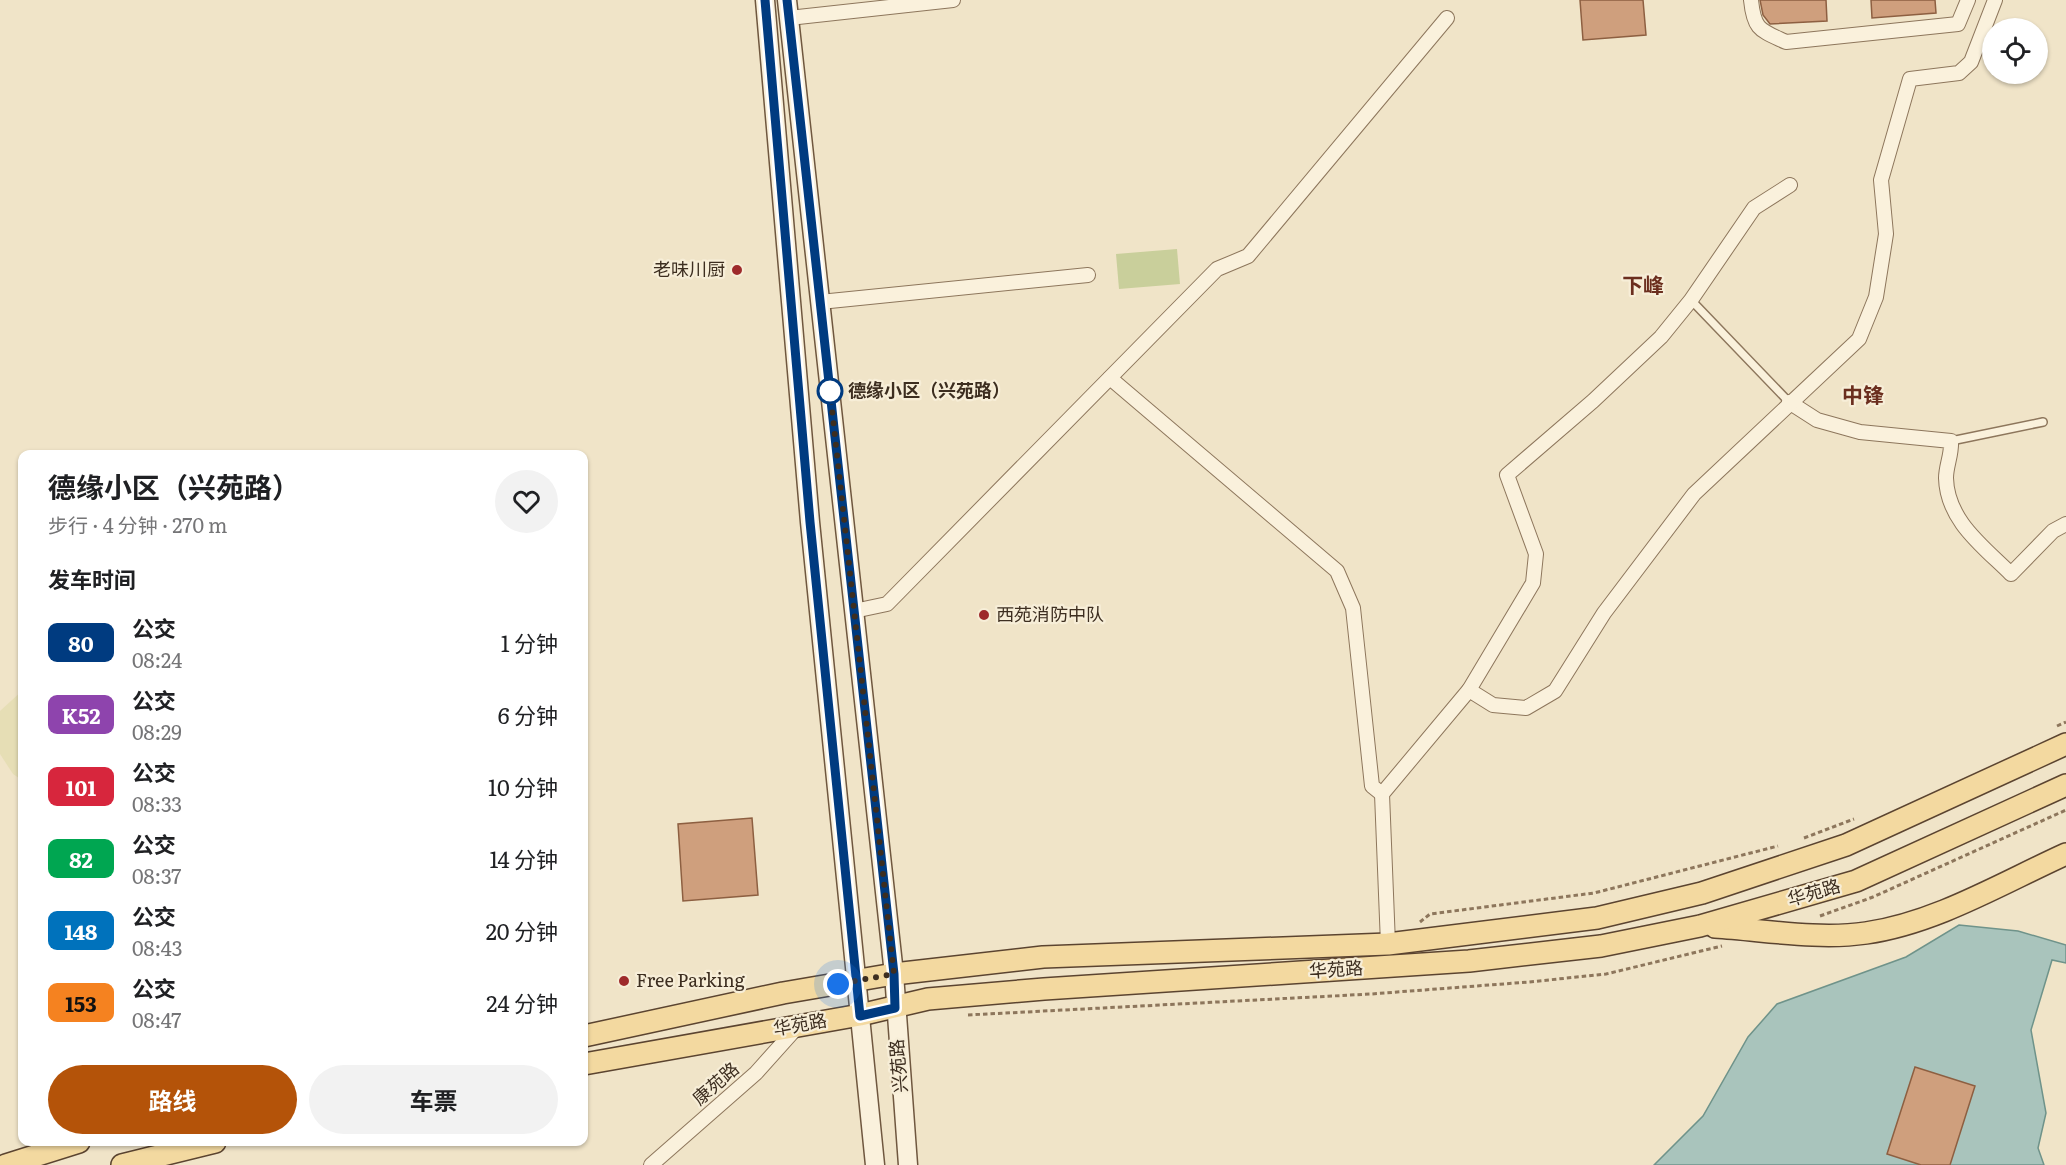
<!DOCTYPE html>
<html lang="zh">
<meta charset="utf-8">
<style>
body{margin:0;font-family:Literata,"Noto Sans SC",serif;background:#f2f2f2;color:#202124;height:100vh;display:flex;flex-direction:column;font-size:22px;white-space:nowrap}
*{box-sizing:border-box;margin:0}
p{font-size:20px;color:#757577}
.icon{flex:none;width:33px;height:33px;fill:none;stroke:currentColor;stroke-width:2;stroke-linecap:round;stroke-linejoin:round}
.map{position:relative;flex:1;overflow:hidden}
.panel{position:absolute;left:18px;top:450px;width:570px;height:696px;display:flex;flex-direction:column;background:#fff;border-radius:12px;box-shadow:0 2px 4px #0004}
.panel>*{flex:none}
.badge{padding:0 12px;border-radius:9px;font-size:21px;line-height:39px}
.buttons{position:absolute;left:1982px;top:18px;display:grid;gap:12px}
.buttons a{display:grid;place-items:center;width:66px;height:66px;border-radius:50%;background:#fff;box-shadow:0 2px 4px #0004;font-size:30px}
.you{position:absolute;width:30px;height:30px;margin:-15px;border:4px solid #fff;border-radius:50%;background:#1a73e8;box-shadow:0 0 0 9px #1a73e833}
.map>.badge{position:absolute;translate:-50% -50%;box-shadow:0 0 0 3px #fff}
h2{padding:0 30px;font-size:22px;line-height:54px}
.round{display:grid;place-items:center;flex:none;width:63px;height:63px;border-radius:32px;background:#f2f2f2}
.overview{display:flex;align-items:center;justify-content:space-between;height:102px;padding:0 30px}
h1{font-size:28px;font-weight:700;line-height:45px}
.cta{display:flex;gap:12px;margin-top:auto;padding:12px 30px}
.cta a{flex:1;height:69px;border-radius:36px;background:#b45309;color:#fff;font-size:24px;font-weight:700;line-height:69px;text-align:center}
.cta a+a{background:#f2f2f2;color:#202124}
ul{padding:0;list-style:none}
li{display:flex;align-items:center;gap:18px;height:72px;padding:0 30px}
li div{flex:1}
li b{display:block;font-size:22px}
li em{font-style:normal}
li .badge{min-width:66px;font-weight:700;text-align:center}
.map>svg:first-child{display:block}
.farmland{fill:#e6deb5}
.green{fill:#c9cf9b}
.water{fill:#a9c4bc;stroke:#6f938a;stroke-width:1.5}
.building{fill:#cf9f7d;stroke:#8d5f41;stroke-width:1.5}
.lines{fill:none;stroke-linecap:round;stroke-linejoin:round}
.service-casing{stroke:#8d765c;stroke-width:10}
.minor-casing{stroke:#8d765c;stroke-width:16}
.secondary-casing{stroke:#6f573f;stroke-width:21}
.primary-casing{stroke:#5b4430;stroke-width:24}
.path{stroke:#8d765c;stroke-width:3;stroke-dasharray:4.5 3;stroke-linecap:butt}
.service{stroke:#faf1dc;stroke-width:7}
.minor{stroke:#faf1dc;stroke-width:14}
.secondary{stroke:#faf1dc;stroke-width:18}
.primary{stroke:#f3d9a0;stroke-width:21}
.line-casing{stroke:#fff;stroke-width:14}
.line{stroke:#003b80;stroke-width:9}
.walk{stroke:#3d2e20;stroke-width:6;stroke-dasharray:0 10.8}
.poi-dot{fill:#9e2a2b;stroke:#f7eed8;stroke-width:2}
.stop-dot{fill:#fff;stroke:#003b80;stroke-width:3}
.labels{text-anchor:middle;stroke-width:4.5;stroke-linejoin:round;paint-order:stroke}
.poi-label{font-size:18px;fill:#3d2e20;stroke:#f7eed8;text-anchor:start}
.stop-label{font-size:18px;font-weight:bold;fill:#3d2e20;stroke:#f7eed8;text-anchor:start}
.street-label{font-size:18px;fill:#3d2e20;stroke:#f7eed8}
.quarter-label{font-size:21px;font-weight:bold;fill:#6b2e1e;stroke:#f7eed8}
</style>
<div class="map">
<svg width="2066" height="1165" viewBox="0 0 2066 1165">
<rect width="100%" height="100%" fill="#f0e4c8"/>
<path class="farmland" d="M 22,691 L 22,780 L 13,774 L 0,754 L 0,711 Z"/>
<path class="green" d="M 1177,249 L 1180,284 L 1119,289 L 1116,254 Z"/>
<path class="water" d="M 1959,925 L 2018,931 L 2066,945 L 2066,963 L 2052,960 L 2031,1030 L 2046,1113 L 2038,1148 L 2044,1165 L 1654,1165 L 1703,1116 L 1748,1037 L 1777,1004 L 1906,957 Z"/>
<g class="building">
<path d="M 1580,0 L 1643,0 L 1646,35 L 1583,40 Z"/>
<path d="M 1760,0 L 1826,0 L 1827,21 L 1770,24 L 1763,15 Z"/>
<path d="M 1871,0 L 1935,0 L 1936,13 L 1872,18 Z"/>
<path d="M 752,818 L 758,895 L 683,901 L 678,824 Z"/>
<path d="M 1915,1067 L 1975,1086 L 1950,1165 L 1921,1165 L 1887,1154 Z"/>
</g>
<g class="lines">
<g class="service-casing">
<g id="service">
<path d="M 1691,300 L 1789,402"/>
<path d="M 1951,441 L 2043,422"/>
</g>
</g>
<g class="minor-casing">
<g id="minor">
<path d="M 1751,0 C 1754,30 1760,30 1786,42 L 1958,24 L 1968,0"/>
<path d="M 789,18 L 953,0"/>
<path d="M 820,302 L 1088,275"/>
<path d="M 1110,378 L 1337,571 L 1353,608 L 1372,786 L 1382,794"/>
<path d="M 1789,402 L 1817,420 L 1860,432 L 1951,441 C 1952,454 1946,466 1946,478 C 1947,521 1984,547 2011,574 L 2053,531 L 2066,524"/>
<path d="M 854,611 L 887,604 L 1217,269 L 1248,256 L 1447,18"/>
<path d="M 1469,690 L 1533,583 L 1536,554 L 1507,475 L 1593,401 L 1661,337 L 1691,300 L 1754,208 L 1790,185"/>
<path d="M 1388,944 L 1382,794 L 1469,690 L 1493,705 L 1526,708 L 1555,691 L 1604,613 L 1694,494 L 1859,339 L 1876,297 L 1886,234 L 1881,180 L 1910,79 L 1959,73 L 1971,62 L 1995,0"/>
<path d="M 651,1165 L 756,1073 L 799,1025"/>
</g>
</g>
<g class="secondary-casing">
<g id="secondary">
<path d="M 765,0 L 810,522 L 875,1165"/>
<path d="M 787,0 L 894,974 L 908,1165"/>
</g>
</g>
<g class="primary-casing">
<g id="primary">
<path d="M 1715,927 C 1764,930 1818,940 1866,933 C 1936,923 2002,883 2066,854"/>
<path d="M 584,1036 L 783,993 L 894,974 L 1043,957 L 1388,944 L 1597,918 L 1702,893 L 1846,845 L 2066,744"/>
<path d="M 584,1064 L 860,1015 L 928,999 L 1044,989 L 1469,961 L 1601,946 L 1700,926 L 1856,881 L 2066,785"/>
<path d="M 6,1165 L 79,1142"/>
<path d="M 122,1165 L 215,1142"/>
</g>
</g>
<g class="path">
<path d="M 2057,726 L 2066,722"/>
<path d="M 1804,838 L 1854,819"/>
<path d="M 1820,916 L 1873,897 L 2066,810"/>
<path d="M 1420,922 L 1430,914 L 1594,893 L 1778,846"/>
<path d="M 968,1015 L 1371,994 L 1529,982 L 1606,974 L 1722,946"/>
</g>
<use href="#service" class="service"/>
<use href="#minor" class="minor"/>
<use href="#secondary" class="secondary"/>
<use href="#primary" class="primary"/>
</g>
<g class="lines">
<g class="line-casing">
<path id="line" d="M 765,0 L 810,522 L 860,1016 L 895,1008 L 894,974 L 787,0"/>
</g>
<use href="#line" class="line"/>
<path class="walk" d="M 830,391 L 894,974 L 838,984"/>
</g>
<g class="poi-dot">
<circle cx="737" cy="270" r="6"/>
<circle cx="984" cy="615" r="6"/>
<circle cx="624" cy="981" r="6"/>
</g>
<circle class="stop-dot" cx="830" cy="391" r="12"/>
<g class="labels">
<g class="poi-label">
<text x="725" y="276" text-anchor="end">老味川厨</text>
<text x="996" y="621">西苑消防中队</text>
<text x="636" y="987">Free Parking</text>
</g>
<g class="stop-label">
<text x="848" y="397">德缘小区（兴苑路）</text>
</g>
<g class="street-label">
<text transform="translate(1814 893) rotate(-16)" y="6">华苑路</text>
<text transform="translate(1336 970) rotate(-4)" y="6">华苑路</text>
<text transform="translate(800 1025) rotate(-10)" y="6">华苑路</text>
<text transform="translate(899 1066) rotate(-95)" y="6">兴苑路</text>
<text transform="translate(716 1084) rotate(-41)" y="6">康苑路</text>
</g>
<g class="quarter-label">
<text x="1643" y="293">下峰</text>
<text x="1863" y="403">中锋</text>
</g>
</g>
</svg>
<div class="buttons">
<a><svg class="icon" aria-label="locate" viewBox="0 0 24 24"><circle cx="12" cy="12" r="6"/><path d="M12 2v4M12 18v4M2 12h4M18 12h4"/></svg></a>
</div>
<div class="you" style="left:838px;top:984px"></div>
<section class="panel">
<div class="overview"><div><h1>德缘小区（兴苑路）</h1><p>步行 · 4 分钟 · 270 m</p></div><a class="round"><svg class="icon" aria-label="heart" viewBox="0 0 24 24"><path d="M12 20l-8-8c-3-5 5-10 8-4 3-6 11-1 8 4z"/></svg></a></div>
<h2>发车时间</h2>
<ul>
<li><span class="badge" style="background:#003b80;color:#fff">80</span><div><b>公交</b><p>08:24</p></div><em>1 分钟</em></li>
<li><span class="badge" style="background:#8e44ad;color:#fff">K52</span><div><b>公交</b><p>08:29</p></div><em>6 分钟</em></li>
<li><span class="badge" style="background:#d7263d;color:#fff">101</span><div><b>公交</b><p>08:33</p></div><em>10 分钟</em></li>
<li><span class="badge" style="background:#00a651;color:#fff">82</span><div><b>公交</b><p>08:37</p></div><em>14 分钟</em></li>
<li><span class="badge" style="background:#0072bc;color:#fff">148</span><div><b>公交</b><p>08:43</p></div><em>20 分钟</em></li>
<li><span class="badge" style="background:#f58220;color:#111">153</span><div><b>公交</b><p>08:47</p></div><em>24 分钟</em></li>
</ul>
<div class="cta"><a>路线</a><a>车票</a></div>
</section>
</div>
